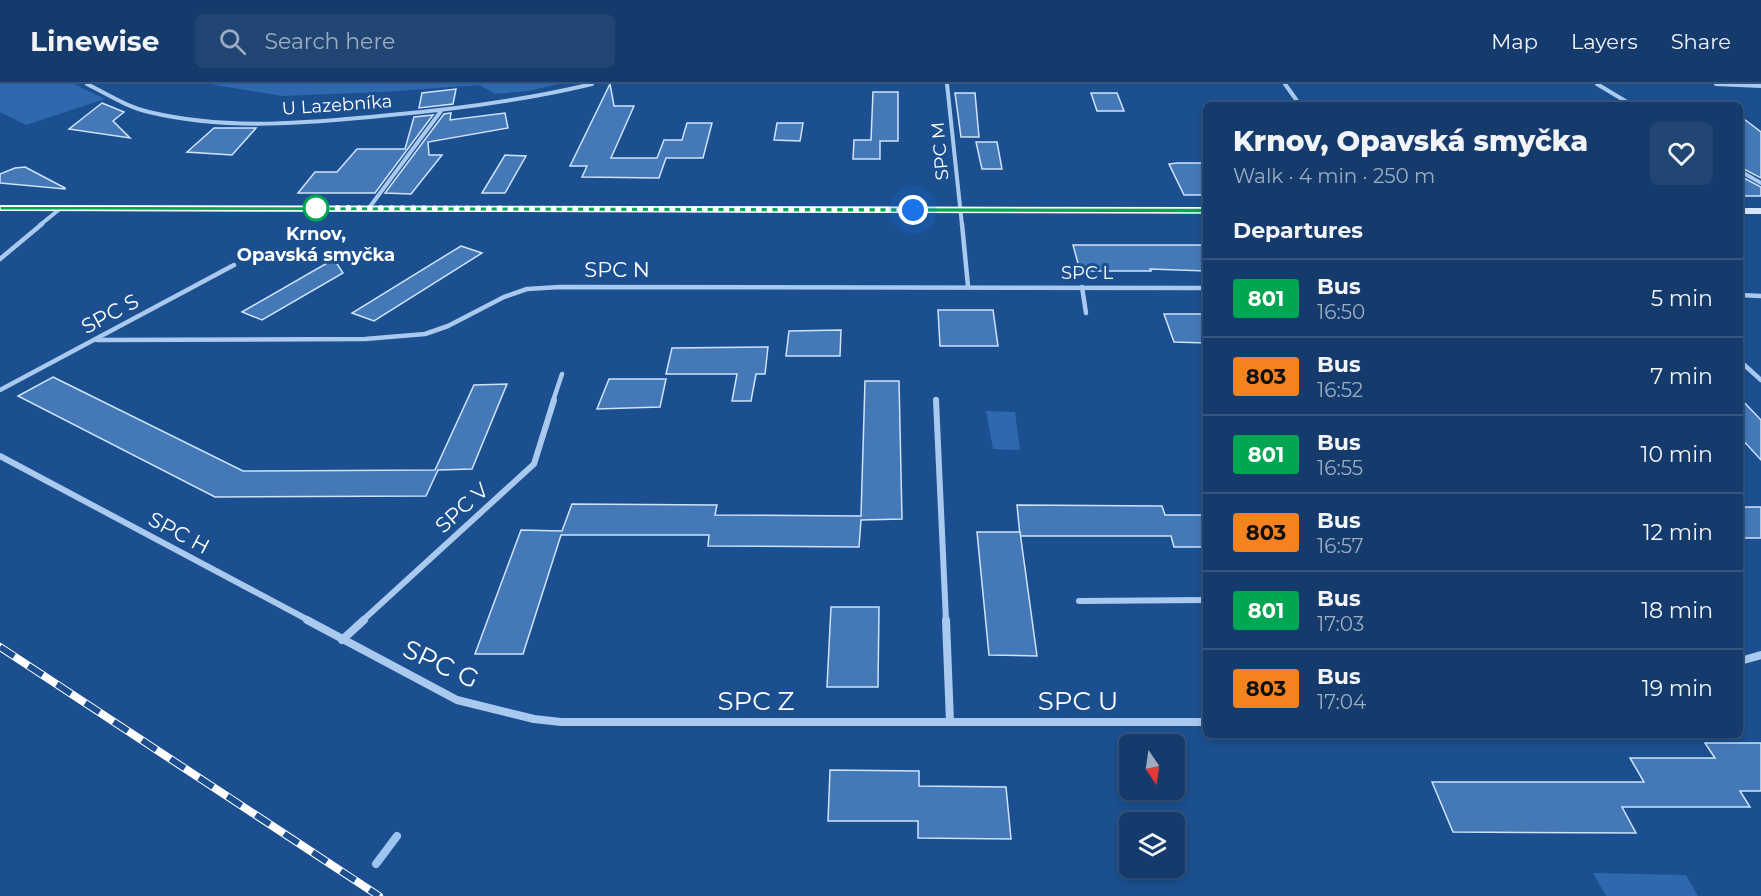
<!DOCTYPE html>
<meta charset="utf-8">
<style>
body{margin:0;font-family:Montserrat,sans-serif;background:#214673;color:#f1f3f6;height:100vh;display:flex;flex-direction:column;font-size:22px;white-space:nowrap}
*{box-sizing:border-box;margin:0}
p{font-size:20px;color:#9dadc1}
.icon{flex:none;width:33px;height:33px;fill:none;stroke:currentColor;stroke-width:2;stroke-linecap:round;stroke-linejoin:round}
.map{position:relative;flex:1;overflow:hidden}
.panel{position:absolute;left:1203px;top:18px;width:540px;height:636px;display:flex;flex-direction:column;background:#143b6b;border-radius:9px;box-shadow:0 3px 9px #0003,0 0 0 2px #33557e}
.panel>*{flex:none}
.badge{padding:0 12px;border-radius:4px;font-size:21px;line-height:39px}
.needle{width:39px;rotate:167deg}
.controls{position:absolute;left:1119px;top:650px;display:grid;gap:12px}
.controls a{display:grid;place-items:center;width:66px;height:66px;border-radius:9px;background:#143b6b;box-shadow:0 3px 9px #0003,0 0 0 2px #33557e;font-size:30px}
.you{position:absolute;width:30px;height:30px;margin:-15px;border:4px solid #fff;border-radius:50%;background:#1a73e8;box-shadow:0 0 0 9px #1a73e833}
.map>.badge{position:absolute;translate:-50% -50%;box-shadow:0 0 0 3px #fff}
h2{padding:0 30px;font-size:22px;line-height:54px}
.round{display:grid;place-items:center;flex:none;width:63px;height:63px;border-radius:9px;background:#214673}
.headline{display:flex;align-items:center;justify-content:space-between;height:102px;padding:0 30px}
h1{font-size:28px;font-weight:800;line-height:45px}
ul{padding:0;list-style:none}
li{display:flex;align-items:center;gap:18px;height:78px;padding:0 30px;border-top:2px solid #33557e}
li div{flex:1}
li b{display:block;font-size:22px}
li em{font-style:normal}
li .badge{min-width:66px;font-weight:700;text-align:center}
header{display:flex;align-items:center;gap:36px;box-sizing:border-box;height:84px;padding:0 30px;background:#143b6b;border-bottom:2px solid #33557e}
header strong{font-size:28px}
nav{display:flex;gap:33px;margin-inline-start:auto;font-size:21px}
.search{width:420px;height:54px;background:#214673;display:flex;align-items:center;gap:15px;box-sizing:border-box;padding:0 21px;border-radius:9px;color:#9dadc1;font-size:22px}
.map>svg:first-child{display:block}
.green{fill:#2e69ad}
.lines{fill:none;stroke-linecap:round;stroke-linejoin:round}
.stream{stroke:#9cc4f0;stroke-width:8}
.building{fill:#4478b7;stroke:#cfe3fa;stroke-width:1.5}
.minor-far3{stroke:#a9c9ee;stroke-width:4}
.minor-far2{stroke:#a9c9ee;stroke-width:4.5}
.minor-far1{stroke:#a9c9ee;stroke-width:6}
.minor{stroke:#a9c9ee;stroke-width:8}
.secondary{fill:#d6e6fa;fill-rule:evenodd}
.rail-casing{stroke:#fff;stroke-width:8}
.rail{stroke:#1b4f8f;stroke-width:6;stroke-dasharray:17;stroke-linecap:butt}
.line{fill:#00a651;stroke:#fff;stroke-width:1.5}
.walk{stroke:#fff;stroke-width:6;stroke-dasharray:0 10.8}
.stop-dot{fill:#fff;stroke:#00a651;stroke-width:3}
.labels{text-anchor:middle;stroke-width:6;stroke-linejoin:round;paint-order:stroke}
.far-street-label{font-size:18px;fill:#fff;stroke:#1b4f8f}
.far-stop-label{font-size:18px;font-weight:bold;fill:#fff;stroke:#1b4f8f}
.street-label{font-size:21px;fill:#fff;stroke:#1b4f8f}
.near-street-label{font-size:26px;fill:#fff;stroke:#1b4f8f}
</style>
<header>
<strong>Linewise</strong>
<div class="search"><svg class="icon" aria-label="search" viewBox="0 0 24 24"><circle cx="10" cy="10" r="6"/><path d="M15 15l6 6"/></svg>Search here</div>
<nav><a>Map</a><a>Layers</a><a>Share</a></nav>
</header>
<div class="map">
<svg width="1761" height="812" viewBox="0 0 1761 812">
<rect width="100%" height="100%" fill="#1b4f8f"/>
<g class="green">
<path d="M 0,0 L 74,0 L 105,15 L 26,41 L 0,28 Z"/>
<path d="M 210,0 L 558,0 L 529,7 L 495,10 L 479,1 L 384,8 L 282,12 Z"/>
<path d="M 986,327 L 1015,328 L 1020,366 L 993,365 Z"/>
<path d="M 1593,789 L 1686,791 L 1698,812 L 1606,812 Z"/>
</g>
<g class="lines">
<path class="stream" d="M 376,780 L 397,752"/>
</g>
<g class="building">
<path d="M 610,0 L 614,22 L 634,22 L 611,74 L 657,74 L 664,56 L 682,56 L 687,39 L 712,39 L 703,74 L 666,74 L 659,94 L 582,93 L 587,82 L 570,82 Z"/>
<path d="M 456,5 L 453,20 L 419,24 L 422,9 Z"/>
<path d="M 873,8 L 898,8 L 898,57 L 880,57 L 880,75 L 853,75 L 854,56 L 871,56 Z"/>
<path d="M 955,9 L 975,9 L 979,53 L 961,53 Z"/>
<path d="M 1091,9 L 1117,9 L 1124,27 L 1097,27 Z"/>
<path d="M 102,19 L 124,28 L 113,37 L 130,54 L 69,45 Z"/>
<path d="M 451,29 L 450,36 L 505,29 L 508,44 L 428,58 L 429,71 L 442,71 L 411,110 L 385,109 L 444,30 Z"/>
<path d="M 433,31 L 375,109 L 298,109 L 315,88 L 337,88 L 357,65 L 405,65 L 414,33 Z"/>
<path d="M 1740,32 L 1761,48 L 1761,94 L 1740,83 Z"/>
<path d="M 777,39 L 803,39 L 800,57 L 774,56 Z"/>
<path d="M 214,44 L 256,44 L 232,71 L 187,68 Z"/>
<path d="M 976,58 L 997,58 L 1002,85 L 982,85 Z"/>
<path d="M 505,71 L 526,72 L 505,109 L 482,109 Z"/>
<path d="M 1177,79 L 1206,79 L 1206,111 L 1184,111 L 1169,80 Z"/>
<path d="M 25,83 L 65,104 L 65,105 L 0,99 L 0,90 L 15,84 Z"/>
<path d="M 1740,92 L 1761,103 L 1761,112 L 1740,112 Z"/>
<path d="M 1073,161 L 1206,161 L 1206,187 L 1150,185 L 1151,187 L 1080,187 Z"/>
<path d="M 461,162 L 482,169 L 374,237 L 352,229 Z"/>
<path d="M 334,175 L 343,189 L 262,236 L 242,228 Z"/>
<path d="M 938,226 L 993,226 L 998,262 L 940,262 Z"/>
<path d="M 1164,230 L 1206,230 L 1206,259 L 1174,258 Z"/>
<path d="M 841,246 L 840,272 L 786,272 L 789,247 Z"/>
<path d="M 768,263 L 765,290 L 756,290 L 751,317 L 732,317 L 737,290 L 666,290 L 672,264 Z"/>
<path d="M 53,293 L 243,387 L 435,386 L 474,301 L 507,300 L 472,385 L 438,386 L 426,412 L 215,413 L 18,312 Z"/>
<path d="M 609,295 L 666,295 L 660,323 L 597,325 Z"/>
<path d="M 865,297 L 899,297 L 902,435 L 861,436 L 859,463 L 708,462 L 709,451 L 561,451 L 523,570 L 475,570 L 521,446 L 562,447 L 572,420 L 717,421 L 715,431 L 861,432 Z"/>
<path d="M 1740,314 L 1761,336 L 1761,376 L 1740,353 Z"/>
<path d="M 1017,421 L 1162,422 L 1165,431 L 1206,431 L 1206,463 L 1174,463 L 1171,452 L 1020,452 Z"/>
<rect x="1740" y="423" width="21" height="31"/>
<path d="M 977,448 L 1020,448 L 1037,572 L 989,571 Z"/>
<path d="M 831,523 L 879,523 L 878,603 L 827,603 Z"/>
<path d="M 1705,659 L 1761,659 L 1761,707 L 1740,707 L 1750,723 L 1622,723 L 1636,749 L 1453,748 L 1432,698 L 1644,698 L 1630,674 L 1715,674 Z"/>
<path d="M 830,686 L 919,687 L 919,702 L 1006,703 L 1011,755 L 918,754 L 918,737 L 828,737 Z"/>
</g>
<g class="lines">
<g class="minor-far3">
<path d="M 87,0 C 107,10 127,23 149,28 C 228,47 310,39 390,31 C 458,25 525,16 592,0"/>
<path d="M 947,0 L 962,141"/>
<path d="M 1285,0 L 1300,21"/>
<path d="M 1597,0 L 1632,21"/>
<path d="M 1716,0 L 1761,2"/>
<path d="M 1740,87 L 1761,99"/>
<path d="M 369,124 L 441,27"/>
<path d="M 40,141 L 61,124"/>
</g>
<g class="minor-far2">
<path d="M 962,140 L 968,202"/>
<path d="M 0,175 L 42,140"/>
<path d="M 1082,203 L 1086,229"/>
<path d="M 1740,211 L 1761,212"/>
<path d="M 97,256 L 365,255 L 425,250 L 448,242 L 504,213 L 527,205 L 560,203 L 1206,204"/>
<path d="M 1740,277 L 1761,296"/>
<path d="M 0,306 L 234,181"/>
<path d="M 936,315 L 936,317"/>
<path d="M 553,317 L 562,290"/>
</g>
<g class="minor-far1">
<path d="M 936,316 L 946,537"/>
<path d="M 0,372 L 310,537"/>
<path d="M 1079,517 L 1206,516"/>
<path d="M 362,537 L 534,380 L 554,316"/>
</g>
<g class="minor">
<path d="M 307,536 L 457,616 L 534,635 L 561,638 L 1206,638"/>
<path d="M 946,536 L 950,638"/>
<path d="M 342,556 L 364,536"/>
<path d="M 1740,577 L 1761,571"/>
</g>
<g class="secondary">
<path d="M 0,121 L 1206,123 L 1206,129 L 0,127 Z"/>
<rect x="1740" y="124" width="21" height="6"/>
</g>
<g class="rail-casing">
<path id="rail" d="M 0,563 L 379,812"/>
</g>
<use href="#rail" class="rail"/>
</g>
<path class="line" d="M 0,122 L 1206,124 L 1210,126 L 1206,129 L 0,126 Z"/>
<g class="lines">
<path class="walk" d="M 316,124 L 913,126"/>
</g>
<circle class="stop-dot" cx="316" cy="124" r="12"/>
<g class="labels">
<g class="far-street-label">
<text transform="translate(337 21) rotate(-4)" y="6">U Lazebníka</text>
<text transform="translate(940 67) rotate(-95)" y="6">SPC M</text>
<text x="1087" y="195">SPC L</text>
</g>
<g class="far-stop-label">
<text x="316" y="156">Krnov,<tspan x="316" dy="21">Opavská smyčka</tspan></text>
</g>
<g class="street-label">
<text x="617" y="193">SPC N</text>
<text transform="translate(110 230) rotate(-28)" y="7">SPC S</text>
<text transform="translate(462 424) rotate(-42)" y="7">SPC V</text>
<text transform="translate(179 449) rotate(28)" y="7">SPC H</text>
</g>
<g class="near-street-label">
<text transform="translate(441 580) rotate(25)" y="9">SPC G</text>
<text x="756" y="626">SPC Z</text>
<text x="1078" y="626">SPC U</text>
</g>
</g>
</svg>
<div class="controls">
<a><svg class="needle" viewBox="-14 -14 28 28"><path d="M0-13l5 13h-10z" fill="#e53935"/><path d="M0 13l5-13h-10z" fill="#9dadc1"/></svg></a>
<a><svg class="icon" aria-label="layers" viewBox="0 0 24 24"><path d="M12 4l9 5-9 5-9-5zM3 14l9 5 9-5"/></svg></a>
</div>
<div class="you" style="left:913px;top:126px"></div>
<section class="panel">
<div class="headline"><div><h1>Krnov, Opavská smyčka</h1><p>Walk · 4 min · 250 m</p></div><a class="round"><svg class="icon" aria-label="heart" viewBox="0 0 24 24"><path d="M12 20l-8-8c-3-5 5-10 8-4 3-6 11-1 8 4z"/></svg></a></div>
<h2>Departures</h2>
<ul>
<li><span class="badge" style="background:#00a651;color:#fff">801</span><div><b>Bus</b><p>16:50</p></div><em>5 min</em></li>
<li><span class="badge" style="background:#f58220;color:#111">803</span><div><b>Bus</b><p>16:52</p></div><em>7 min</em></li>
<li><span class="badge" style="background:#00a651;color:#fff">801</span><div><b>Bus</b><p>16:55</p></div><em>10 min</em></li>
<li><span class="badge" style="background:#f58220;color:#111">803</span><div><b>Bus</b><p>16:57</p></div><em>12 min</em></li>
<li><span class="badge" style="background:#00a651;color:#fff">801</span><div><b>Bus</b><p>17:03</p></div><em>18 min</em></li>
<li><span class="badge" style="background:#f58220;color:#111">803</span><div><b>Bus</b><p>17:04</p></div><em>19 min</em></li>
</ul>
</section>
</div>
